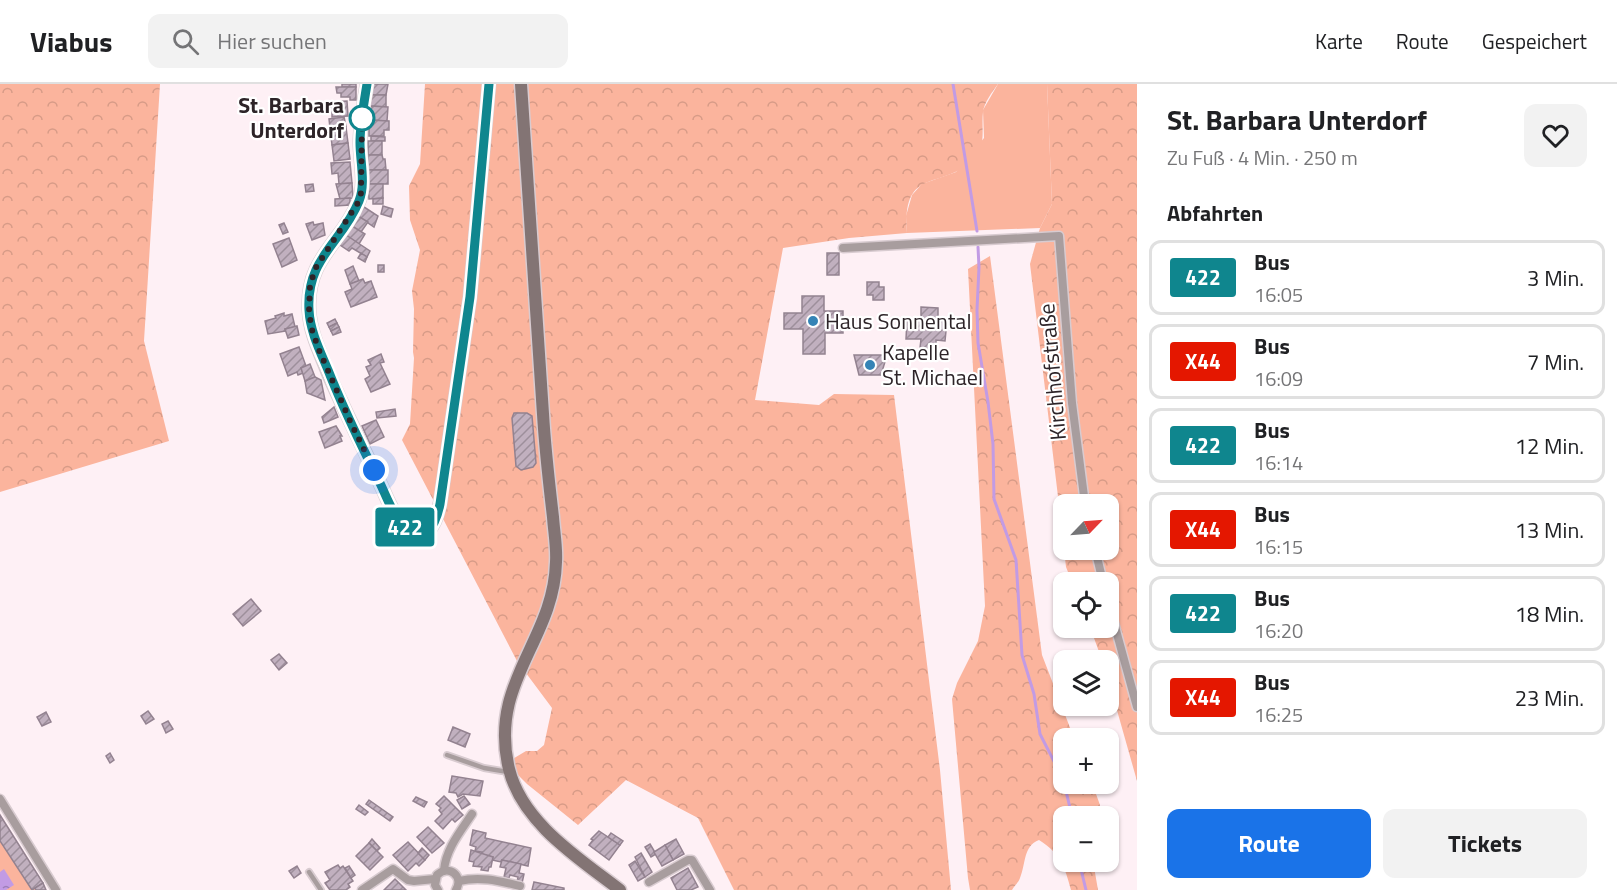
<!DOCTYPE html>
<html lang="de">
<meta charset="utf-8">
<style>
body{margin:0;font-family:"Titillium Web",sans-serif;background:#f2f2f2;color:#202124;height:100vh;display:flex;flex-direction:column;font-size:22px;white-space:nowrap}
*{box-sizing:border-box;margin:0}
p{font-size:20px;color:#757577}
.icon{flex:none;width:33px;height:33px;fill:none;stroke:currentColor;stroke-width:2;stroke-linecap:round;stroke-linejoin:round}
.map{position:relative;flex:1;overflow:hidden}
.drawer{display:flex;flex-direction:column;background:#fff;width:480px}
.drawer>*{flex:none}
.badge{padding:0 12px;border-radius:4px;font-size:21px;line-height:39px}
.needle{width:39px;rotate:65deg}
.fabs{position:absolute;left:1053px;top:410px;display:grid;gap:12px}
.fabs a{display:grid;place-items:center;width:66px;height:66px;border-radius:12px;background:#fff;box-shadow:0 2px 4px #0004;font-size:30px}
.you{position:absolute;width:30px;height:30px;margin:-15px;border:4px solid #fff;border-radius:50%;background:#1a73e8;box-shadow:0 0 0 9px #1a73e833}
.map>.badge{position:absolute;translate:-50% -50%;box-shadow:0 0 0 3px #fff}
h2{padding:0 30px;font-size:22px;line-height:54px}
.round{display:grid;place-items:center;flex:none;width:63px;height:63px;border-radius:12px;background:#f2f2f2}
.headline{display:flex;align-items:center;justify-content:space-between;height:102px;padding:0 30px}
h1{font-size:28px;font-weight:700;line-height:45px}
.primary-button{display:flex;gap:12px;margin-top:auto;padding:12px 30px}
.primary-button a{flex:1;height:69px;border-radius:12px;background:#1a73e8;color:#fff;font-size:24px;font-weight:700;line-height:69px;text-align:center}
.primary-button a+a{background:#f2f2f2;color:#202124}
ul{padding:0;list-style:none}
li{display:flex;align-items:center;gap:18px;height:75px;margin:0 12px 9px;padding:0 18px;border:3px solid #e0e0e0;border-radius:12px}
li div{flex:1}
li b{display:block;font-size:22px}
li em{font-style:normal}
li .badge{min-width:66px;font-weight:700;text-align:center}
header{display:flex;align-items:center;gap:36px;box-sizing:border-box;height:84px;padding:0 30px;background:#fff;border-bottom:2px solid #e0e0e0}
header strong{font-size:28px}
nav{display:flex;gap:33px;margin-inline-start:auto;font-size:21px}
.search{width:420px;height:54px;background:#f2f2f2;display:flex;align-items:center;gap:15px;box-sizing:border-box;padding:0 21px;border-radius:12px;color:#757577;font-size:22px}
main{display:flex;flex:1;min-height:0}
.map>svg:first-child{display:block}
.green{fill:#fbb49d}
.forest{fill:url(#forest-crowns)}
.water{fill:url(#water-ripples)}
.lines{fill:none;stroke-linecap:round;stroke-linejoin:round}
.stream{stroke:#c29be4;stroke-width:3}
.building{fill:url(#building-hatch);stroke:#938290;stroke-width:1.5}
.lane-casing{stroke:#d8cbd0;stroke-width:8}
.street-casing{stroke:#d8cbd0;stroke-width:11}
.secondary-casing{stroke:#d8cbd0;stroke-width:15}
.lane{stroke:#a89d9e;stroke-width:4.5}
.street{stroke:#a89d9e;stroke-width:8}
.secondary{stroke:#837474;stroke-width:12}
.line-casing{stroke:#fff;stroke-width:14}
.line{stroke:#0f868e;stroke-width:9}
.walk{stroke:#2d2428;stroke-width:6;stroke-dasharray:0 10.8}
.stop-dot{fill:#fff;stroke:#0f868e;stroke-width:3}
.poi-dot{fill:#3584b6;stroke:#fff;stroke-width:2}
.labels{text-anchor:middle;stroke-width:4.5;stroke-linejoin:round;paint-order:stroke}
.stop-label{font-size:22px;font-weight:bold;fill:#2d2428;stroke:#fff;text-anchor:end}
.poi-label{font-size:22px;fill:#2d2428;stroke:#fff;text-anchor:start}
.street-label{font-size:22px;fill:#2d2428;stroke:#fff}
</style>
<header>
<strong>Viabus</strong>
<div class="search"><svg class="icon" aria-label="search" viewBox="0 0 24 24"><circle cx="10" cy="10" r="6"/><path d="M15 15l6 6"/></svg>Hier suchen</div>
<nav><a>Karte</a><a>Route</a><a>Gespeichert</a></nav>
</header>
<main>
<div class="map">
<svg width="1137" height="806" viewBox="0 0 1137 806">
<defs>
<pattern id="forest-crowns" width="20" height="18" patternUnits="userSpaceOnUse" patternTransform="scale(1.5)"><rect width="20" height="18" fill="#fbb49d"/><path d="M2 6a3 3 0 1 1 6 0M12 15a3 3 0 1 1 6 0" fill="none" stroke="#d79b87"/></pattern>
<pattern id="water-ripples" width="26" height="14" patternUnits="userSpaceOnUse" patternTransform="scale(1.5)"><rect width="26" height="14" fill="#c29be4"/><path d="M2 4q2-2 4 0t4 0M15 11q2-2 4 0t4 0" fill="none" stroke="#9e7eb9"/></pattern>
<pattern id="building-hatch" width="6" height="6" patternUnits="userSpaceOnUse" patternTransform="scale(1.5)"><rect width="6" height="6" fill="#c1b0bf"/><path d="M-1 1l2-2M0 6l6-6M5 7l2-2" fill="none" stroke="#9d8f9b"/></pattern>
</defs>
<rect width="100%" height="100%" fill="#fef0f5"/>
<g class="green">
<path d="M 998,0 L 1047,0 L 1052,120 L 1040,144 L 907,149 L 906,132 L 912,111 L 922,100 L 956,88 L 984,54 L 983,26 Z"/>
<path d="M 0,731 L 43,799 L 46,806 L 0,806 Z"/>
</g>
<g class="forest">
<path d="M 0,0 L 160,0 L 144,257 L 169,357 L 0,408 Z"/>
<path d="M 425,0 L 998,0 C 992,8 984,19 983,28 C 981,44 987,63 973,76 C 940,107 902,82 907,149 L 849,154 L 783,164 L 755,316 L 819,321 L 834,310 L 894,311 L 940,686 L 951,806 L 734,806 L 698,734 L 626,696 L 578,741 L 527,700 L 506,679 L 526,667 L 537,667 L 544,661 L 552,624 L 517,577 L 402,356 L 410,340 L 414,274 L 413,268 L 414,225 L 412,207 L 420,166 L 410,136 L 409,102 L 420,80 Z"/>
<path d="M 1047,0 L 1137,0 L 1137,697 L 1109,598 L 1108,576 L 1102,576 L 1090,543 L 1108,543 L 1108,498 L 1072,498 L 1066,483 L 1064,465 L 1108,465 L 1108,420 L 1064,420 L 1063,454 L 1030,180 L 1040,144 L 1052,120 Z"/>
<path d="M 990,172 L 1042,571 L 1074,654 L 1064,654 L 1064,699 L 1092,699 L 1100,721 L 1099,732 L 1064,732 L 1064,777 L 1093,777 L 1098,806 L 1071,806 C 1065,783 1060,769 1039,756 C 1023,762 1026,780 1020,794 C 1019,798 1014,802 1012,806 L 970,806 L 968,794 L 952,615 L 957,599 L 978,557 L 985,522 L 968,185 Z"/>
</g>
<path class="water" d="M 4,785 L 14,801 L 6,806 L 0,806 L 0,788 Z"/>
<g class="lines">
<g class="stream">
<path d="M 953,0 L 977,147"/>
<path d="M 978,163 L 979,183 L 977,226 L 978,259 L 988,318 L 993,360 L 994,415 L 1016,476 L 1022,571 L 1034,610 L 1040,650 L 1064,697"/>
<path d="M 1064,699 L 1072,732"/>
<path d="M 1079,777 L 1086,806"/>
</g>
</g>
<g class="building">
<rect x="342" y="0" width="14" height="3"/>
<path d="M 371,0 L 388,0 L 386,11 L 370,11 Z"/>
<path d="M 336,3 L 356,3 L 356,16 L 350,16 L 350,13 L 341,13 L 341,9 L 337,9 Z"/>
<path d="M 370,11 L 386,11 L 386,23 L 370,22 Z"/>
<path d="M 347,17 L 348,32 L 332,33 L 332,28 L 328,28 L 327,18 Z"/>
<path d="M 370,22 L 388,23 L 387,37 L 369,36 Z"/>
<path d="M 344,33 L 346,42 L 330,44 L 329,35 Z"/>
<path d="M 369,36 L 389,37 L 389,46 L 384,46 L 384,52 L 369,52 Z"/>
<path d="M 346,43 L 348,59 L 332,61 L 330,45 Z"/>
<path d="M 371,52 L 385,53 L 385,57 L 371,57 Z"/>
<rect x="368" y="57" width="14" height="14"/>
<path d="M 348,59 L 350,75 L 334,77 L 332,61 Z"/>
<path d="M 368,71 L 382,71 L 383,75 L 385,75 L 386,86 L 368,86 Z"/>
<path d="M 350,78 L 352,99 L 339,100 L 338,89 L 332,90 L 331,79 Z"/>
<rect x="368" y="86" width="20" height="14"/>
<path d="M 352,99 L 353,114 L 340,115 L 336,100 Z"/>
<path d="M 313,100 L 314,107 L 306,108 L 305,101 Z"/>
<path d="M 368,100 L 383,100 L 383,114 L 369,115 Z"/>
<path d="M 350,114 L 350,121 L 335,122 L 335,115 Z"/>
<path d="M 383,114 L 383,120 L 373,120 L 373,115 Z"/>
<path d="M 383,122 L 393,125 L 391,133 L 381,130 Z"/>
<path d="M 364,123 L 378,132 L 374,143 L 358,132 Z"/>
<path d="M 358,132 L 368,138 L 361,148 L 352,142 Z"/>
<path d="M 313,138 L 314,141 L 323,139 L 325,151 L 312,156 L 306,140 Z"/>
<path d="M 284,139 L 288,148 L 283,150 L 279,141 Z"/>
<path d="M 352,142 L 365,150 L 359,160 L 346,151 Z"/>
<path d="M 346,151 L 370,167 L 367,173 L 352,164 L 349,167 L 340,161 Z"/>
<path d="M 289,154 L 297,176 L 282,183 L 273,160 Z"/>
<path d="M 361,169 L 367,173 L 365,178 L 358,174 Z"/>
<rect x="827" y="169" width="12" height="22"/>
<rect x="378" y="181" width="6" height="7"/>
<path d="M 353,182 L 359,197 L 350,200 L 345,186 Z"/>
<path d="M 363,195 L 365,199 L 371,197 L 377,213 L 351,223 L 345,208 L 352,205 L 350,200 Z"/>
<path d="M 867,198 L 879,198 L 879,203 L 884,203 L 884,216 L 873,216 L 873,211 L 867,211 Z"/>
<path d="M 802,212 L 824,212 L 824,227 L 843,227 L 843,249 L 825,249 L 825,270 L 803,270 L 803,245 L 784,245 L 784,229 L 802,229 Z"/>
<path d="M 921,223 L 938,224 L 938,237 L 947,237 L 945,257 L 936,256 L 936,266 L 920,264 L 921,255 L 906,255 L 907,236 L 921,236 Z"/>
<path d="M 284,229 L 284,232 L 292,230 L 295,243 L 285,245 L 286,247 L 268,250 L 265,237 L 276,234 L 275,232 Z"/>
<path d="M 335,235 L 337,239 L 329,243 L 327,239 Z"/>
<path d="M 337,239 L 339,243 L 331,247 L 329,243 Z"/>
<path d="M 297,242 L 299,251 L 288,254 L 285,245 Z"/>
<path d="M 339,243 L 341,248 L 333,251 L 331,247 Z"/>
<path d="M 299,263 L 306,282 L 301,284 L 303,289 L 298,291 L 297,288 L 288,292 L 280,270 Z"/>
<path d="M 381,270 L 384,278 L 380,279 L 390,300 L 371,308 L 365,295 L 370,292 L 366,283 L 371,281 L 368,276 Z"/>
<path d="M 854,271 L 887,271 L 881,291 L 859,291 Z"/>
<path d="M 310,280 L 315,293 L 305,297 L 301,284 Z"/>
<path d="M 315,293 L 321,296 L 325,316 L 307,309 L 305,297 Z"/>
<path d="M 334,323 L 338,333 L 324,339 L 322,333 Z"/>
<path d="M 395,325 L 396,332 L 377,334 L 376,328 Z"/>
<path d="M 514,329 L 527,329 L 532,332 L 536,379 L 533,383 L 521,386 L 516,382 L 512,334 Z"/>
<path d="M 376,336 L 384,353 L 370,360 L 362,342 Z"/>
<path d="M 336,342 L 342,352 L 340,352 L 342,357 L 325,364 L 319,348 Z"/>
<path d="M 251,515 L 261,527 L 243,542 L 233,530 Z"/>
<path d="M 279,570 L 287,579 L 279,586 L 271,576 Z"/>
<path d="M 148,627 L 154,635 L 146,640 L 141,632 Z"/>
<path d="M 46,628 L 51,638 L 42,642 L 37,633 Z"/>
<path d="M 168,637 L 173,645 L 166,649 L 162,640 Z"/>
<path d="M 453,643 L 470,650 L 465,663 L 448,656 Z"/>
<path d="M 110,669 L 114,676 L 110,679 L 106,672 Z"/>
<path d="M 452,692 L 483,697 L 480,712 L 463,710 L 458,713 L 456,709 L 449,708 Z"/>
<path d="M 444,712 L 463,731 L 455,738 L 452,735 L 443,745 L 435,737 L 442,730 L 439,726 L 441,724 L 436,720 Z"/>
<path d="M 464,712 L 470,720 L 462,725 L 457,716 Z"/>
<path d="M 416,713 L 427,718 L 424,723 L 413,717 Z"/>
<path d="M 369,716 L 393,733 L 390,737 L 366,720 Z"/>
<path d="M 359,721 L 368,728 L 365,731 L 356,725 Z"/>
<path d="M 0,731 L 43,799 L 32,806 L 0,757 Z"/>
<path d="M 428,743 L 444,759 L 432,769 L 417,753 Z"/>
<path d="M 473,746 L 486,749 L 485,754 L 531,764 L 528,782 L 502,776 L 501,778 L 492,776 L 493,773 L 481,770 L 482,768 L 475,767 L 476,763 L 470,761 Z"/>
<path d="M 599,747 L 620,761 L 609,776 L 589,761 L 593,756 L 591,755 Z"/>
<path d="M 611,749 L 623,757 L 620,761 L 608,753 Z"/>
<path d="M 372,755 L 380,764 L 377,767 L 369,759 Z"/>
<path d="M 676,755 L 684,770 L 673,776 L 665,761 Z"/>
<path d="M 408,758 L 425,776 L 419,782 L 416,779 L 408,787 L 393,771 Z"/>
<path d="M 369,759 L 383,773 L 370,786 L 356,772 Z"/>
<path d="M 650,760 L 656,770 L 651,773 L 645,763 Z"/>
<path d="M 665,761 L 673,776 L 662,782 L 654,768 Z"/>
<path d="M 422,764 L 429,771 L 425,776 L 418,769 Z"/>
<path d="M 471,766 L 493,773 L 491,783 L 489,783 L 488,787 L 481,786 L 482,783 L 473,782 L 474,778 L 469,777 Z"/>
<path d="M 641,769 L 652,788 L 645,793 L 635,773 Z"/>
<path d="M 502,776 L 521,780 L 519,789 L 524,790 L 522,799 L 517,798 L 518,793 L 510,791 L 509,794 L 504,793 L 506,784 L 500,783 Z"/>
<path d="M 635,777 L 645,793 L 638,797 L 629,781 Z"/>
<path d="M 338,781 L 340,784 L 343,782 L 353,797 L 348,800 L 350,803 L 346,806 L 330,806 L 325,799 L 330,796 L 325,788 Z"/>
<path d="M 297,782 L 301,789 L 294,794 L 289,787 Z"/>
<path d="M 349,782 L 355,791 L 351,794 L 345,784 Z"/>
<path d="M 688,784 L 698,803 L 691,806 L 677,806 L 671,794 Z"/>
<path d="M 395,795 L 406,806 L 384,806 Z"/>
<path d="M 534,798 L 564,804 L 564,806 L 532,806 Z"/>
<path d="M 43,799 L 46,806 L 36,806 L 35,804 Z"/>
</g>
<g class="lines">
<g class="lane-casing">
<g id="lane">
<path d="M 447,671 L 484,684 L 508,688"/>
<path d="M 309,788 L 321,806"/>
</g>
</g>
<g class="street-casing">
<g id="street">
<path d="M 843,164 L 1059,152 L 1072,319 L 1085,420"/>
<path d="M 1095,465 L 1103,498"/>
<path d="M 1108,517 L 1137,623"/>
<path d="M 0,715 L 56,806"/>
<path d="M 444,786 C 446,765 460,748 472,730"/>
<path d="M 459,797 C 481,792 499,797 520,802"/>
<path d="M 649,798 L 688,776 L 692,776 L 710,806"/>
<path d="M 362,806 L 393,785 L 408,796 L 414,797 L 435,795"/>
<path d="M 438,806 L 435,801 L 437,791 C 449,780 464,792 456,806"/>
</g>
</g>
<g class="secondary-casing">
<g id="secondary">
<path d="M 367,0 C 364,19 360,39 360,59 C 360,77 366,100 359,117 C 342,159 306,174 309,226 C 310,249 321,270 329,291 C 345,327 362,362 379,397 C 386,411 392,430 403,441 C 425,464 436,440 440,420 L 470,213 L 489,0"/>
<path d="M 521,0 C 528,110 535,220 543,330 C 545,364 549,399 553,433 C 554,448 557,463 556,478 C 554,557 488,598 509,685 C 522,739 580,775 620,806"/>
</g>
</g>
<use href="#lane" class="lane"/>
<use href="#street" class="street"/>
<use href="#secondary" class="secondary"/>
</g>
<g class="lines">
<g class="line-casing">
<path id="line" d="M 367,0 C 364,19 360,39 360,59 C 360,77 366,100 359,117 C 342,159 306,174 309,226 C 310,247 320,267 328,286 C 343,324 361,361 379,397 C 386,411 392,430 403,441 C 425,464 436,440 440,420 L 470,213 L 489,0"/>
</g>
<use href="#line" class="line"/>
<path class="walk" d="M 362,34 L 361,109 L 359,117 L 315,185 L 310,202 L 309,228 L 312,246 L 319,266 L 351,339 L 374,386"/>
</g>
<circle class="stop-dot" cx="362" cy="34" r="12"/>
<g class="poi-dot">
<circle cx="813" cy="237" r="6"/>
<circle cx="870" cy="281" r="6"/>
</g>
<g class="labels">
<g class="stop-label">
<text x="344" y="29">St. Barbara<tspan x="344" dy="25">Unterdorf</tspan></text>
</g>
<g class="poi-label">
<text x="825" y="245">Haus Sonnental</text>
<text x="882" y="276">Kapelle<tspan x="882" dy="25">St. Michael</tspan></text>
</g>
<g class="street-label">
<text transform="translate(1052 288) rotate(-95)" y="8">Kirchhofstraße</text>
</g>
</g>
</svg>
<div class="fabs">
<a><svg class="needle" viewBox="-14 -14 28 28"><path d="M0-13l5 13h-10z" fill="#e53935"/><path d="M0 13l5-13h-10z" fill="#757577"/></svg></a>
<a><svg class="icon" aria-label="locate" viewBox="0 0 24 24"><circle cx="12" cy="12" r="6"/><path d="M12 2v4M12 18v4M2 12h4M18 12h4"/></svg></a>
<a><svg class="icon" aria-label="layers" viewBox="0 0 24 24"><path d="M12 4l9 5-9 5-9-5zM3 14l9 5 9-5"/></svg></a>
<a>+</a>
<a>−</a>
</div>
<div class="you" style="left:374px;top:386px"></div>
<b class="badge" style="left:405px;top:443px;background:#0f868e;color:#fff">422</b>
</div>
<section class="drawer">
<div class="headline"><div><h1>St. Barbara Unterdorf</h1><p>Zu Fuß · 4 Min. · 250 m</p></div><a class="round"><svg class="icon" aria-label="heart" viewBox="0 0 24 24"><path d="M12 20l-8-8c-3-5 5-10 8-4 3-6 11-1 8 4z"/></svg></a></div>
<h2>Abfahrten</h2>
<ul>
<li><span class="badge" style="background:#0f868e;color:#fff">422</span><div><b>Bus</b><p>16:05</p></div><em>3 Min.</em></li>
<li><span class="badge" style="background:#e41700;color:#fff">X44</span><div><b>Bus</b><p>16:09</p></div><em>7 Min.</em></li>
<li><span class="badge" style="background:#0f868e;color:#fff">422</span><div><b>Bus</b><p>16:14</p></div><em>12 Min.</em></li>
<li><span class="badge" style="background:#e41700;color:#fff">X44</span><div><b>Bus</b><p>16:15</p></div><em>13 Min.</em></li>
<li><span class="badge" style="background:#0f868e;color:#fff">422</span><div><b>Bus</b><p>16:20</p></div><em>18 Min.</em></li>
<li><span class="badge" style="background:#e41700;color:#fff">X44</span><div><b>Bus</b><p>16:25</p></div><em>23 Min.</em></li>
</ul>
<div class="primary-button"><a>Route</a><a>Tickets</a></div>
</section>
</main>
